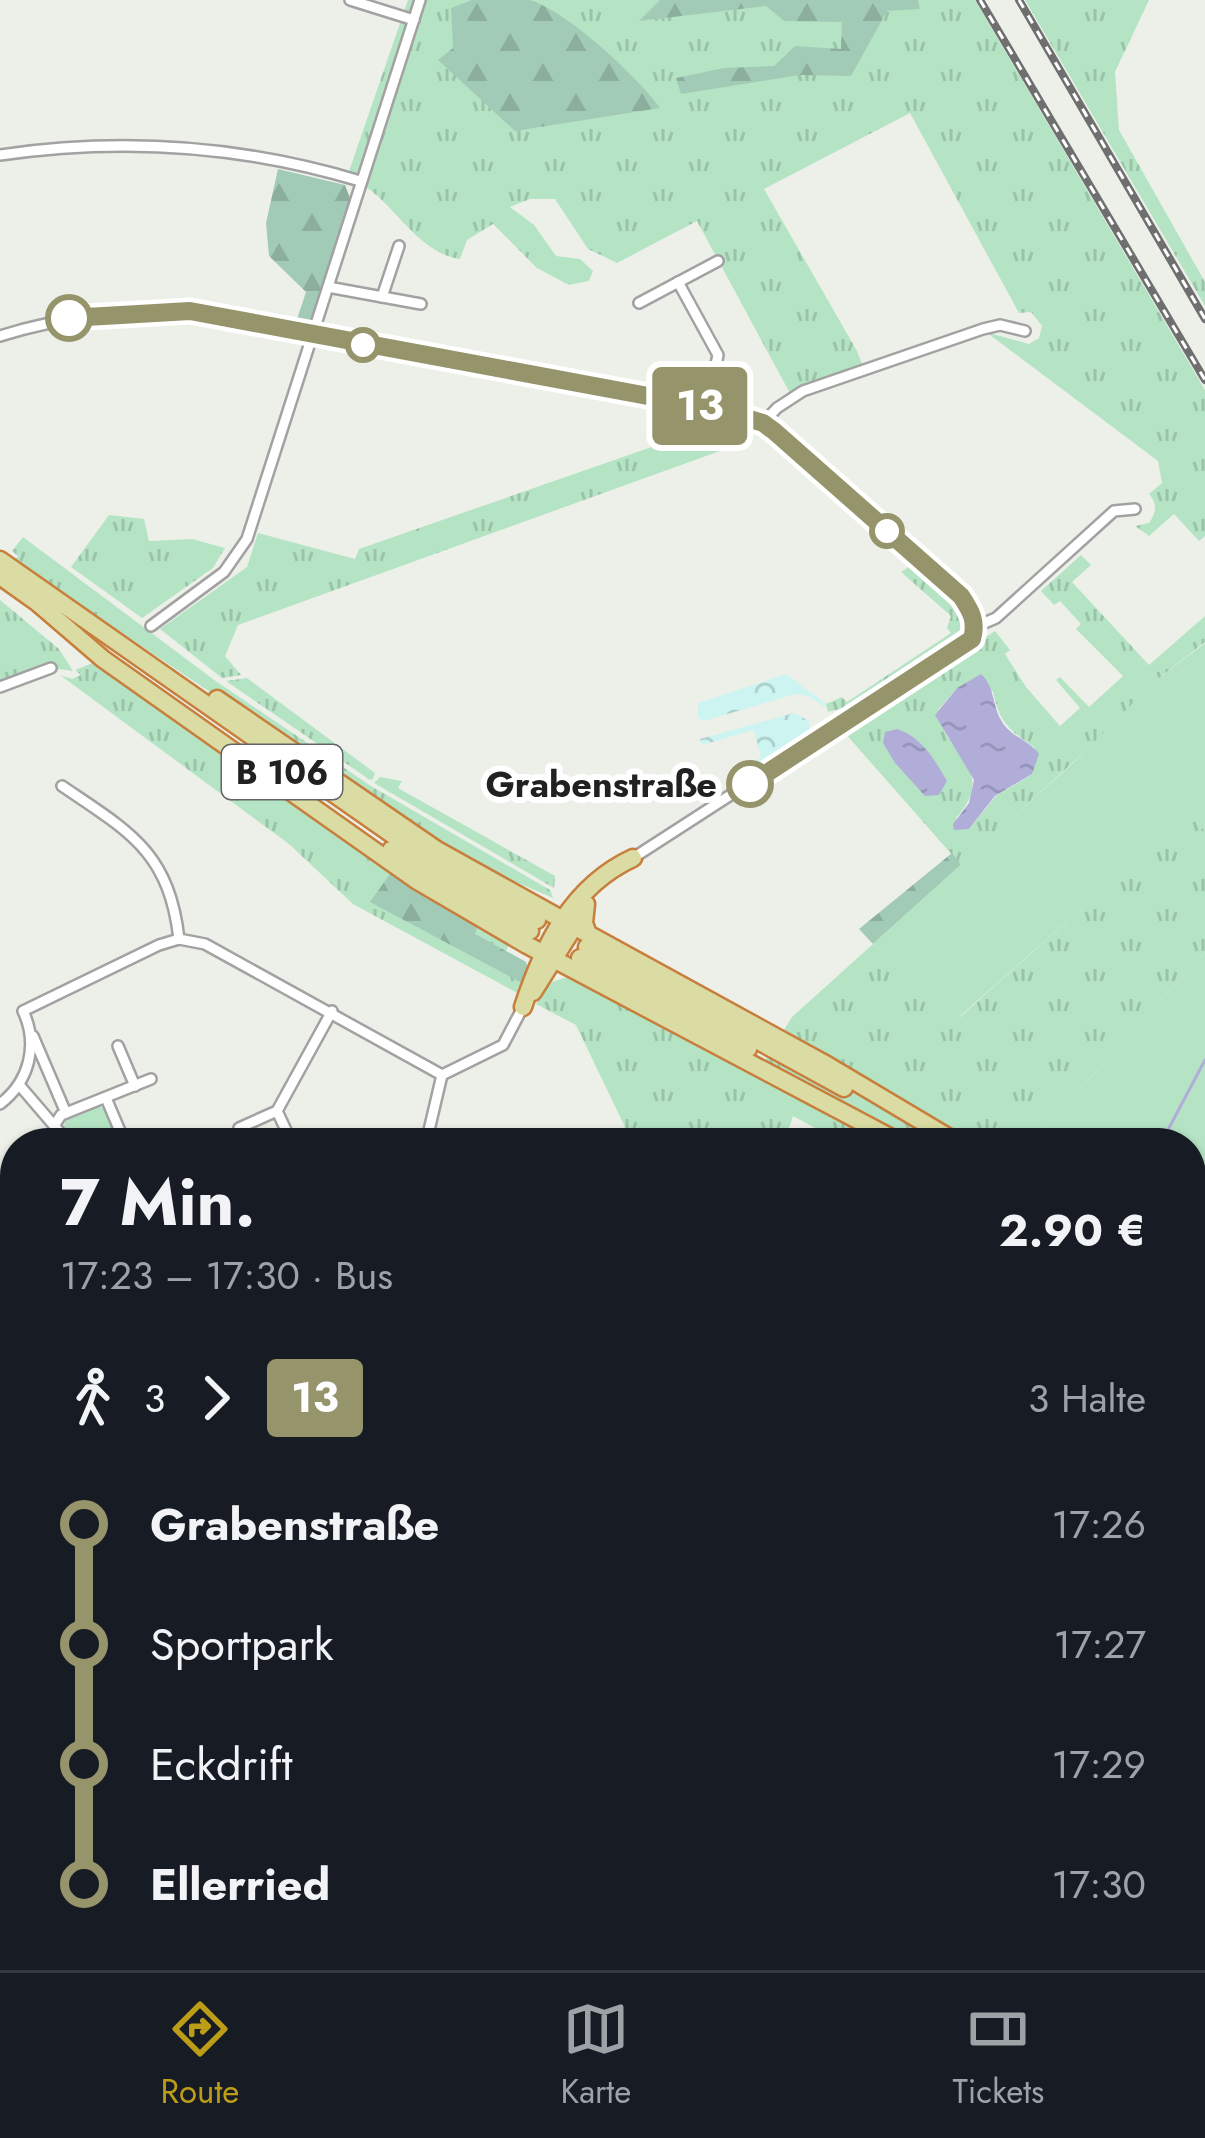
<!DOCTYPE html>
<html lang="de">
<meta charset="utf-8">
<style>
body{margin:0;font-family:Jost,sans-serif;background:#242831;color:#f1f3f6;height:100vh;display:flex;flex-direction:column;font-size:45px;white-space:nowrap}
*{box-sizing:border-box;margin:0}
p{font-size:39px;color:#9ea1a6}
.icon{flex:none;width:66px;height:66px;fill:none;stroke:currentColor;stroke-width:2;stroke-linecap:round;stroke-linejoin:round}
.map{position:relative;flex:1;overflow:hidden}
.sheet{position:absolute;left:0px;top:1128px;width:1206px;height:843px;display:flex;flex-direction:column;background:#171b24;border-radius:48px 48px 0 0;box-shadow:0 3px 9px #0004}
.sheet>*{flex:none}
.badge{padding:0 24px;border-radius:9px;font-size:42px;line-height:78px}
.map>.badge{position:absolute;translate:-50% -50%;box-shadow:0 0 0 6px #fff}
.legs{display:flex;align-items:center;gap:18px;height:132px;padding:0 60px;font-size:39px}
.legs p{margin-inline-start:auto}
.headline{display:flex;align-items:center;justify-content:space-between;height:204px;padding:0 60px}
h1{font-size:66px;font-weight:700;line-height:90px}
ul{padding:0 60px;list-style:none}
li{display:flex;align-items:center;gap:42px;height:120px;font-size:45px}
li i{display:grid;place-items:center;width:18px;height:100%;margin:0 15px;background:currentColor}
li i::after{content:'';width:30px;height:30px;margin:-15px;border:9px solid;border-radius:50%;background:#171b24}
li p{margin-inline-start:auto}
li:first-child i{background:linear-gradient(#0000 50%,currentColor 0)}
li:last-child i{background:linear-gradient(currentColor 50%,#0000 0)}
.tab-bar{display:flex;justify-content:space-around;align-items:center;height:168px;border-top:3px solid #363941;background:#171b24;font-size:33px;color:#9ea1a6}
.tab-bar a{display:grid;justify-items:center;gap:6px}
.tab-bar .current{color:#bb9d17}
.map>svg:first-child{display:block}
.grass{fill:url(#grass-tufts);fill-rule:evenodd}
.forest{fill:url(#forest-firs)}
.park{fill:url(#park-crowns)}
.garden{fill:#b5e4c4}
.water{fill:url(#water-ripples)}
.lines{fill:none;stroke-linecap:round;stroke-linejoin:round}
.stream{stroke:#b0aed9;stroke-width:3}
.minor-casing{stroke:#a2a2a2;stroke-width:14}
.trunk-casing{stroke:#c87e3c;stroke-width:21}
.minor{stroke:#fff;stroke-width:9}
.trunk{stroke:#dadca3;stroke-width:16}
.rail-casing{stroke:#6f6f6f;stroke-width:8}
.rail{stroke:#fff;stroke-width:3;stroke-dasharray:9;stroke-linecap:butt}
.line-1-casing{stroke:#fff;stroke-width:27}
.line-1{stroke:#96946b;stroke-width:18}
.stop-1-dot{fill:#fff;stroke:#96946b;stroke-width:6}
.labels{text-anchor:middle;stroke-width:12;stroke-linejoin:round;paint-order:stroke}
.shield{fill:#fff;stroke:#646464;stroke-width:3}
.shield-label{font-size:33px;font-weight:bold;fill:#212121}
.stop-label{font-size:36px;font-weight:bold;fill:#212121;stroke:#fff;text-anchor:end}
</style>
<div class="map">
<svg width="1205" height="1970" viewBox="0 0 1205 1970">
<defs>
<pattern id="grass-tufts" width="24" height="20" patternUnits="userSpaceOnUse" patternTransform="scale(3)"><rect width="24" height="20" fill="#b5e4c4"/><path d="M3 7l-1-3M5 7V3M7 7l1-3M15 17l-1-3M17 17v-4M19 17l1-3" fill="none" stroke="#9bc3a8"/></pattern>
<pattern id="forest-firs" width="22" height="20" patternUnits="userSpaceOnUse" patternTransform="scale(3)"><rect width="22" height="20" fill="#a2cbb7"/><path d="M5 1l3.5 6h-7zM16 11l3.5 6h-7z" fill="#8bae9d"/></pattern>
<pattern id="park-crowns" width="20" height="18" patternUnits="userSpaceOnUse" patternTransform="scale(3)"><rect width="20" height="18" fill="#ccf4f0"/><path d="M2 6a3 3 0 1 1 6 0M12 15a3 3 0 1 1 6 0" fill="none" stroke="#afd1ce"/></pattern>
<pattern id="water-ripples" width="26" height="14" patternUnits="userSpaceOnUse" patternTransform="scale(3)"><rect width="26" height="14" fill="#b0aed9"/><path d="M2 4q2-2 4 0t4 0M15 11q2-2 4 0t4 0" fill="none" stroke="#9795ba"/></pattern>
</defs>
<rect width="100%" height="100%" fill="#edf0e9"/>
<g class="grass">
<path d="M 408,0 L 975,0 L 1205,390 L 1205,536 L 1199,541 L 1174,514 L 1149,536 L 1135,526 L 1149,523 C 1156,513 1158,504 1149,494 L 1162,483 L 1158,461 L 986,332 L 1029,344 L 1039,338 L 1042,326 L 1031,312 L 1019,313 L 910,113 L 764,189 L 857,351 L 864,369 L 792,397 L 697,221 L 617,263 L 588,249 L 555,199 L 530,199 L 510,207 L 534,225 L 556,256 L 580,259 L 593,271 L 589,281 L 569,285 L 537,268 L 493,224 L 467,240 L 460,259 C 412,252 390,191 347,177 Z"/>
<path d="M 1025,0 L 1149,0 L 1115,72 L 1119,130 L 1205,282 L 1205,306 Z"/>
<path d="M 715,425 L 742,443 L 238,625 L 225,656 L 241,675 L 222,678 L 160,629 L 247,567 L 258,533 L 355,559 L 359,549 Z"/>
<path d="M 109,515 L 144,519 L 149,541 L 192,539 L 225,548 L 213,568 L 142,618 L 71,567 Z"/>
<path d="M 23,537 L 217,682 L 371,786 L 550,890 L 553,898 L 516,882 L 514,885 L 492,877 C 333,771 171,670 16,559 L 18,556 L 12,551 Z"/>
<path d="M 1081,555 L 1091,565 L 1072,582 L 1149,665 L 1205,616 L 1205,642 L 1153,683 L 1118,721 L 961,865 L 844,732 L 995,631 L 1010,650 L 1005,654 L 1026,687 L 1060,726 L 1080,708 L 1056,680 L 1060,677 L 1089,707 L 1123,676 L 1076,629 L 1081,624 L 1060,601 L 1054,605 L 1041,591 ZM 957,688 L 993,691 C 999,722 1009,730 1034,747 L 1031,775 L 996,796 L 969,829 L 956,818 C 1000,769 943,755 938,710 Z"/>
<path d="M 910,566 C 930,583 956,602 963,628 L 843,708 L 828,712 L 826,704 L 842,697 L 847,702 L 951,633 L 947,628 L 951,616 L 901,572 Z"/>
<path d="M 0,600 L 59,649 L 73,671 L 51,668 L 0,687 Z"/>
<path d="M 100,660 L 392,871 L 393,876 L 510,943 L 506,951 L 526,962 L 524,984 L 519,994 L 353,904 L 289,844 L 60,675 L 72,679 L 81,675 L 75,670 Z"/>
<path d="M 247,678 L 375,773 L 373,779 L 370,780 L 226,681 Z"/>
<path d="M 380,777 L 402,781 L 398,788 L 555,876 L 554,888 L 374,783 Z"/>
<path d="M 1188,813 L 1205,831 L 1205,952 L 1031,1143 L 843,1143 L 793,1116 L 784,1143 L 611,1143 L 625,1127 L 576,1025 L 536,1004 L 552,982 L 570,976 L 757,1074 L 792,1017 L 873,944 L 960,1017 Z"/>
<path d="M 94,1105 C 111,1107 115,1128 120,1143 L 77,1143 L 64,1127 L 66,1116 Z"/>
</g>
<g class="forest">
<path d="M 472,0 C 489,0 513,0 529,0 C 565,9 639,78 660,108 L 515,131 L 438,60 L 453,48 L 451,8 Z"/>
<path d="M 660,0 L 918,0 L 920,9 L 887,11 L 851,76 L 800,75 L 681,94 L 676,78 L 724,68 L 774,66 L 795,46 L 841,49 L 842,22 L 784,21 L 766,6 L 639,21 Z"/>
<path d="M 278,169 L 345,185 L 353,206 L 314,328 L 296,322 L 306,292 L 269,256 L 266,223 Z"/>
<path d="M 952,853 L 961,865 L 873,944 L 859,929 Z"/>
<path d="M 392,871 L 406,885 L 411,884 L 478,924 L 475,934 L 526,962 L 529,971 L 524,984 L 370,902 Z"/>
</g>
<g class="park">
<path d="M 786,674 L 826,704 L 824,707 L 809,696 L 795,694 L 704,721 L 698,717 L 698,703 Z"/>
<path d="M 794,713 L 809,721 L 809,732 L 751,769 L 749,766 L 761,757 L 754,730 L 702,745 L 700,739 Z"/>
</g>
<g class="garden">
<path d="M 1205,643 L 1205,831 L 1188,814 L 959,1017 L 873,944 L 1073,763 L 1153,683 Z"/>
<path d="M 1205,952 L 1205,1269 L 1191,1262 L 1191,1143 L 1031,1143 Z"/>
<path d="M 0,1475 L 15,1493 L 15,1635 L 0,1631 Z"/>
</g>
<g class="water">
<path d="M 981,674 C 995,687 992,704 1001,720 C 1009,736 1029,740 1039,754 L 1032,774 L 995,796 L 969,829 L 954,830 L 953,824 L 969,803 L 974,780 L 935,715 L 957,688 Z"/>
<path d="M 897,729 C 922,737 934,759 947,781 L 939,795 L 925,796 L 895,763 L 883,743 L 885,732 Z"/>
<path d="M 0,1685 L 15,1685 L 15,1956 L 840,1956 L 829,1958 L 810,1970 L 0,1970 Z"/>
<path d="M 1191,1879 L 1205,1886 L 1205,1970 L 892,1970 L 874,1956 L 1191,1956 Z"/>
</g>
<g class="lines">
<path class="stream" d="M 1161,1143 L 1205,1060"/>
<g class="minor-casing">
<g id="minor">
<path d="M 350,0 L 414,20"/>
<path d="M 0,155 C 123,137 241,145 360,181"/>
<path d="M 678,282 L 718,355 L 707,407"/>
<path d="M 328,287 L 421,304"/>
<path d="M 382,297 L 399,246"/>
<path d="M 639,303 L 718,261"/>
<path d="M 0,336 C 63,316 124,311 190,311 L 718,409 L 763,423 L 774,431 L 961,596 L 972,613 L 975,627"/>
<path d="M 763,423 L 777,408 L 803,391 L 983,329 L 1000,325 L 1025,331"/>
<path d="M 151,626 L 224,572 L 247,539 L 420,0"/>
<path d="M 0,687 L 51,668"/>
<path d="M 62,786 C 130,832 169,852 179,939"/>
<path d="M 633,858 L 972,639 L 975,627 L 996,618 L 1114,511 L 1135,509"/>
<path d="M 33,1036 L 66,1113"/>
<path d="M 118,1046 L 135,1086"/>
<path d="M 21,1087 L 69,1143"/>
<path d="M 106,1098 L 125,1143"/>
<path d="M 0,1104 C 29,1082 39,1045 23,1011 L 159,945 L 179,939 L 205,944 L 442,1075 L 503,1045 L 523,1007"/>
<path d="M 277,1111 L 292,1143"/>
<path d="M 54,1126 L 61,1115 L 151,1079"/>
<path d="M 246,1143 L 239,1128 L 277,1111 L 332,1011"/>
<path d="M 426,1143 L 442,1075"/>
<path d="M 0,1275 L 15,1292"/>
<path d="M 1191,1381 L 1205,1351"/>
<path d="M 1191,1631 L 1205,1654"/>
</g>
</g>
<g class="trunk-casing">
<g id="trunk">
<path d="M 0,560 L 400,840 L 537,920"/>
<path d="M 0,576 L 45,608"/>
<path d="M 39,604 L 103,659 L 416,880 L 527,945 L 901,1143"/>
<path d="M 217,699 L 437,850 L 588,934"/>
<path d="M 391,850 L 530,931"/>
<path d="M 586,904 L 584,923 L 588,934 L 827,1065 L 958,1143"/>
<path d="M 587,947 L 844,1088"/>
<path d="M 580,958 L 748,1049"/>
<path d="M 533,992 L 580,917"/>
<path d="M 523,1007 C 543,946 572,886 633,858"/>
<path d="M 1191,1279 L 1205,1286"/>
<path d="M 1191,1302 L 1205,1311"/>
</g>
</g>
<use href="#minor" class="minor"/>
<use href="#trunk" class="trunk"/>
<g class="rail-casing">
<g id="rail">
<path d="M 980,0 L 1205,380"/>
<path d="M 1019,0 L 1205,319"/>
</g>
</g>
<use href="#rail" class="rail"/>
</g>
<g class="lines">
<g class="line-1-casing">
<path id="line-1" d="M 69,318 L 190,311 L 718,409 L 763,423 L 774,431 L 961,596 C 971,611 977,621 972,639 L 750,784"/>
</g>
<use href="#line-1" class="line-1"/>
</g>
<g class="stop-1-dot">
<circle cx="69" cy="318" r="21"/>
<circle cx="363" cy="345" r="15"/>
<circle cx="887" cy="531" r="15"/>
<circle cx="750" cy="784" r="21"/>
</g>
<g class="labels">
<rect class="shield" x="222" y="745" width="120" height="54" rx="9"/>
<g class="shield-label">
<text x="282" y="784">B 106</text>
</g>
<g class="stop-label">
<text x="717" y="797">Grabenstraße</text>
</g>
</g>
</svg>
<b class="badge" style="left:700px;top:406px;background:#96946b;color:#fff">13</b>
<section class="sheet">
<div class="headline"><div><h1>7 Min.</h1><p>17:23 – 17:30 · Bus</p></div><b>2.90 €</b></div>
<div class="legs"><svg class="icon" aria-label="walk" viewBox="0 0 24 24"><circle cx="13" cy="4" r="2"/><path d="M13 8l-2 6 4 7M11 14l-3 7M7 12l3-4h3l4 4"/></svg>3<svg class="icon" aria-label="forward" viewBox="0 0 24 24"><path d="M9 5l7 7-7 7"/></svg><b class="badge" style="background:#96946b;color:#fff">13</b><p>3 Halte</p></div>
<ul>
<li><i style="color:#96946b"></i><b>Grabenstraße</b><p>17:26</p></li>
<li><i style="color:#96946b"></i><span>Sportpark</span><p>17:27</p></li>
<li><i style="color:#96946b"></i><span>Eckdrift</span><p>17:29</p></li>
<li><i style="color:#96946b"></i><b>Ellerried</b><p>17:30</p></li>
</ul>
</section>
</div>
<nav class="tab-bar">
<a class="current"><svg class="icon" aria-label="directions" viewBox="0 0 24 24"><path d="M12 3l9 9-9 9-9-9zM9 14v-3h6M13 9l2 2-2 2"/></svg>Route</a>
<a><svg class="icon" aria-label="map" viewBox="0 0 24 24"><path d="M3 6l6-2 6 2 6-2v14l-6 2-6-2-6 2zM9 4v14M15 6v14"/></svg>Karte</a>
<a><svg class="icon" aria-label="tickets" viewBox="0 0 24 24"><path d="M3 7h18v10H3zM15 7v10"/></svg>Tickets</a>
</nav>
